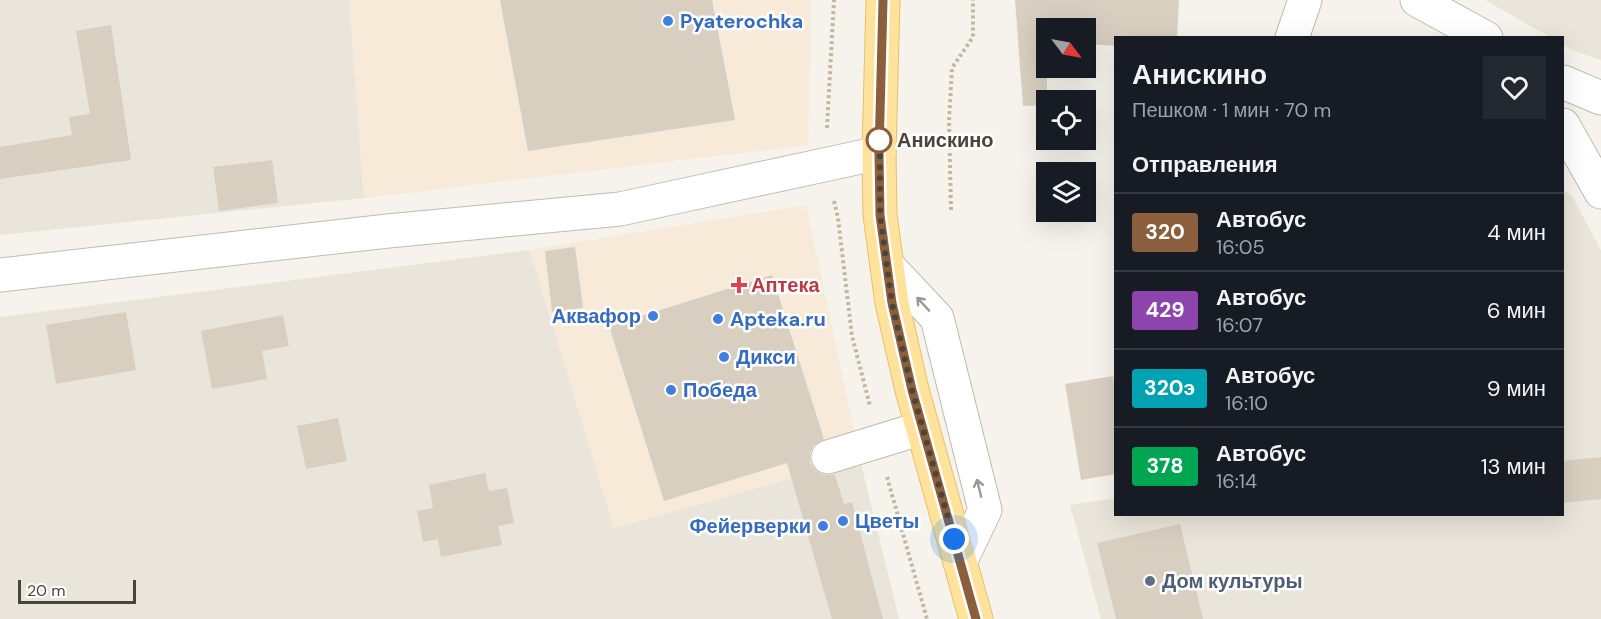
<!DOCTYPE html>
<html lang="ru">
<meta charset="utf-8">
<style>
body{margin:0;font-family:"DM Sans",sans-serif;background:#242831;color:#f1f3f6;height:100vh;display:flex;flex-direction:column;font-size:22px;white-space:nowrap}
*{box-sizing:border-box;margin:0}
p{font-size:20px;color:#9ea1a6}
.icon{flex:none;width:33px;height:33px;fill:none;stroke:currentColor;stroke-width:2;stroke-linecap:round;stroke-linejoin:round}
.map{position:relative;flex:1;overflow:hidden}
.side{position:absolute;left:1114px;top:36px;width:450px;height:480px;display:flex;flex-direction:column;background:#171b24;border-radius:0px;box-shadow:0 6px 24px #0002}
.side>*{flex:none}
.badge{padding:0 12px;border-radius:4px;font-size:21px;line-height:39px}
.needle{width:39px;rotate:122deg}
.buttons{position:absolute;left:1036px;top:18px;display:grid;gap:12px}
.buttons a{display:grid;place-items:center;width:60px;height:60px;border-radius:0px;background:#171b24;box-shadow:0 6px 24px #0002;font-size:30px}
.scale{position:absolute;left:18px;bottom:15px;width:118px;box-sizing:border-box;padding-left:6px;border:3px solid #4b4439;border-top:0;font-size:16px;line-height:21px;white-space:nowrap;color:#4b4439;-webkit-text-stroke:4px #fff;paint-order:stroke}
.you{position:absolute;width:30px;height:30px;margin:-15px;border:4px solid #fff;border-radius:50%;background:#1a73e8;box-shadow:0 0 0 9px #1a73e833}
.map>.badge{position:absolute;translate:-50% -50%;box-shadow:0 0 0 3px #fff}
h2{padding:0 18px;font-size:22px;line-height:54px}
.round{display:grid;place-items:center;flex:none;width:63px;height:63px;border-radius:0px;background:#242831}
.overview{display:flex;align-items:center;justify-content:space-between;height:102px;padding:0 18px}
h1{font-size:28px;font-weight:600;line-height:45px}
ul{padding:0;list-style:none}
li{display:flex;align-items:center;gap:18px;height:78px;padding:0 18px;border-top:2px solid #363941}
li div{flex:1}
li b{display:block;font-size:22px}
li em{font-style:normal}
li .badge{min-width:66px;font-weight:700;text-align:center}
.map>svg:first-child{display:block}
.residential{fill:#eae5da}
.commercial{fill:#f7ead8}
.building{fill:#d8cfc1}
.lines{fill:none;stroke-linecap:round;stroke-linejoin:round}
.minor-casing{stroke:#c2bbae;stroke-width:35}
.major-casing{stroke:#e6c16a;stroke-width:35}
.path{stroke:#c4b79f;stroke-width:4;stroke-dasharray:3 3;stroke-linecap:butt}
.minor{stroke:#fff;stroke-width:33}
.major{stroke:#ffe39c;stroke-width:33}
.oneway{stroke:#9c9892}
.line-casing{stroke:#fff;stroke-width:14}
.line{stroke:#8b5e3c;stroke-width:9}
.walk{stroke:#4b4439;stroke-width:6;stroke-dasharray:0 10.8}
.shop-dot{fill:#3f7fe0;stroke:#fff;stroke-width:2}
.stop-dot{fill:#fff;stroke:#8b5e3c;stroke-width:3}
.health-dot{fill:#e0444e;stroke:#fff;stroke-width:2}
.service-dot{fill:#5c6f8a;stroke:#fff;stroke-width:2}
.labels{text-anchor:middle;stroke-width:5;stroke-linejoin:round;paint-order:stroke}
.shop-label{font-size:20px;font-weight:bold;fill:#366cbe;stroke:#fff;text-anchor:start}
.stop-label{font-size:20px;font-weight:bold;fill:#4b4439;stroke:#fff;text-anchor:start}
.health-label{font-size:20px;font-weight:bold;fill:#be3a42;stroke:#fff;text-anchor:start}
.service-label{font-size:20px;font-weight:bold;fill:#4e5e75;stroke:#fff;text-anchor:start}
</style>
<div class="map">
<svg width="1601" height="619" viewBox="0 0 1601 619">
<rect width="100%" height="100%" fill="#f6f3ec"/>
<g class="residential">
<path d="M 0,0 L 349,0 L 364,198 L 0,235 Z"/>
<path d="M 1485,0 L 1601,0 L 1601,60 L 1574,51 L 1563,45 L 1563,38 L 1550,37 Z"/>
<path d="M 1563,190 L 1572,196 L 1601,250 L 1601,619 L 1101,619 L 1070,505 L 1116,498 L 1116,514 L 1563,514 Z"/>
<path d="M 530,250 L 614,528 L 860,459 L 899,619 L 0,619 L 0,317 Z"/>
</g>
<g class="commercial">
<path d="M 349,0 L 811,0 L 808,145 L 364,198 Z"/>
<path d="M 806,205 L 860,459 L 614,528 L 530,250 Z"/>
</g>
<g class="building">
<path d="M 500,0 L 712,0 L 735,120 L 528,151 Z"/>
<path d="M 1015,0 L 1179,0 L 1177,38 L 1116,38 L 1116,46 L 1086,44 L 1086,28 L 1047,28 L 1047,105 L 1023,106 Z"/>
<path d="M 111,25 L 131,160 L 0,179 L 0,147 L 72,135 L 69,117 L 90,114 L 76,31 Z"/>
<path d="M 272,160 L 278,203 L 219,211 L 213,167 Z"/>
<path d="M 575,247 L 583,308 L 552,312 L 545,251 Z"/>
<path d="M 772,275 L 824,439 L 814,445 L 810,453 L 810,463 L 816,471 L 823,475 L 835,475 L 844,504 L 852,502 L 883,619 L 832,619 L 787,463 L 664,501 L 609,326 Z"/>
<path d="M 126,312 L 136,370 L 56,384 L 46,325 Z"/>
<path d="M 283,315 L 289,346 L 262,351 L 267,379 L 212,389 L 201,331 Z"/>
<path d="M 1113,376 L 1116,396 L 1116,474 L 1081,480 L 1065,384 Z"/>
<path d="M 338,418 L 347,461 L 306,469 L 297,426 Z"/>
<path d="M 1601,457 L 1601,499 L 1563,503 L 1563,461 Z"/>
<path d="M 485,473 L 489,491 L 507,488 L 514,523 L 498,526 L 502,545 L 441,557 L 438,539 L 423,542 L 417,511 L 433,508 L 429,485 Z"/>
<path d="M 1180,524 L 1203,619 L 1116,619 L 1097,543 Z"/>
</g>
<g class="lines">
<g class="minor-casing">
<g id="minor">
<path d="M 1417,0 L 1486,38"/>
<path d="M 1292,38 L 1305,0"/>
<path d="M 1563,82 L 1601,98"/>
<path d="M 1563,125 L 1601,192"/>
<path d="M 887,265 L 937,318 L 985,510 L 960,562"/>
<path d="M 0,275 L 388,231 L 620,209 L 879,153"/>
<path d="M 828,457 L 922,428"/>
</g>
</g>
<g class="major-casing">
<path id="major" d="M 883,0 L 879,153 L 880,215 L 892,303 L 912,390 L 976,619"/>
</g>
<g class="path">
<path d="M 827,128 L 834,0"/>
<path d="M 834,201 L 838,218 L 852,336 L 870,406"/>
<path d="M 951,210 L 949,121 L 952,68 L 973,37 L 973,0"/>
<path d="M 887,477 L 927,619"/>
</g>
<use href="#minor" class="minor"/>
<use href="#major" class="major"/>
</g>
<defs><path id="oneway-shaft" d="M-6 0H5M1.5-3L5.5 0L1.5 3" fill="none" stroke-width="1.6" stroke-linecap="round" stroke-linejoin="round" transform="scale(1.5)"/></defs>
<g class="oneway">
<use href="#oneway-shaft" transform="translate(923 304) rotate(-133)"/>
<use href="#oneway-shaft" transform="translate(979 488) rotate(-104)"/>
</g>
<g class="lines">
<g class="line-casing">
<path id="line" d="M 883,0 L 879,153 L 880,215 L 892,303 L 912,390 L 976,619"/>
</g>
<use href="#line" class="line"/>
<path class="walk" d="M 879,140 L 880,132 L 880,215 L 892,303 L 912,390 L 954,539"/>
</g>
<g class="shop-dot">
<circle cx="668" cy="21" r="6"/>
<circle cx="653" cy="316" r="6"/>
<circle cx="718" cy="319" r="6"/>
<circle cx="724" cy="357" r="6"/>
<circle cx="671" cy="390" r="6"/>
<circle cx="843" cy="521" r="6"/>
<circle cx="823" cy="526" r="6"/>
</g>
<circle class="stop-dot" cx="879" cy="140" r="12"/>
<path class="health-dot" d="M736 276h6v6h6v6h-6v6h-6v-6h-6v-6h6z"/>
<circle class="service-dot" cx="1150" cy="581" r="6"/>
<g class="labels">
<g class="shop-label">
<text x="680" y="28">Pyaterochka</text>
<text x="641" y="323" text-anchor="end">Аквафор</text>
<text x="730" y="326">Apteka.ru</text>
<text x="736" y="364">Дикси</text>
<text x="683" y="397">Победа</text>
<text x="855" y="528">Цветы</text>
<text x="811" y="533" text-anchor="end">Фейерверки</text>
</g>
<g class="stop-label">
<text x="897" y="147">Анискино</text>
</g>
<g class="health-label">
<text x="751" y="292">Аптека</text>
</g>
<g class="service-label">
<text x="1162" y="588">Дом культуры</text>
</g>
</g>
</svg>
<div class="buttons">
<a><svg class="needle" viewBox="-14 -14 28 28"><path d="M0-13l5 13h-10z" fill="#e53935"/><path d="M0 13l5-13h-10z" fill="#9ea1a6"/></svg></a>
<a><svg class="icon" aria-label="locate" viewBox="0 0 24 24"><circle cx="12" cy="12" r="6"/><path d="M12 2v4M12 18v4M2 12h4M18 12h4"/></svg></a>
<a><svg class="icon" aria-label="layers" viewBox="0 0 24 24"><path d="M12 4l9 5-9 5-9-5zM3 14l9 5 9-5"/></svg></a>
</div>
<div class="scale">20 m</div>
<div class="you" style="left:954px;top:539px"></div>
<section class="side">
<div class="overview"><div><h1>Анискино</h1><p>Пешком · 1 мин · 70 m</p></div><a class="round"><svg class="icon" aria-label="heart" viewBox="0 0 24 24"><path d="M12 20l-8-8c-3-5 5-10 8-4 3-6 11-1 8 4z"/></svg></a></div>
<h2>Отправления</h2>
<ul>
<li><span class="badge" style="background:#8b5e3c;color:#fff">320</span><div><b>Автобус</b><p>16:05</p></div><em>4 мин</em></li>
<li><span class="badge" style="background:#8e44ad;color:#fff">429</span><div><b>Автобус</b><p>16:07</p></div><em>6 мин</em></li>
<li><span class="badge" style="background:#00a3b4;color:#fff">320э</span><div><b>Автобус</b><p>16:10</p></div><em>9 мин</em></li>
<li><span class="badge" style="background:#00a651;color:#fff">378</span><div><b>Автобус</b><p>16:14</p></div><em>13 мин</em></li>
</ul>
</section>
</div>
